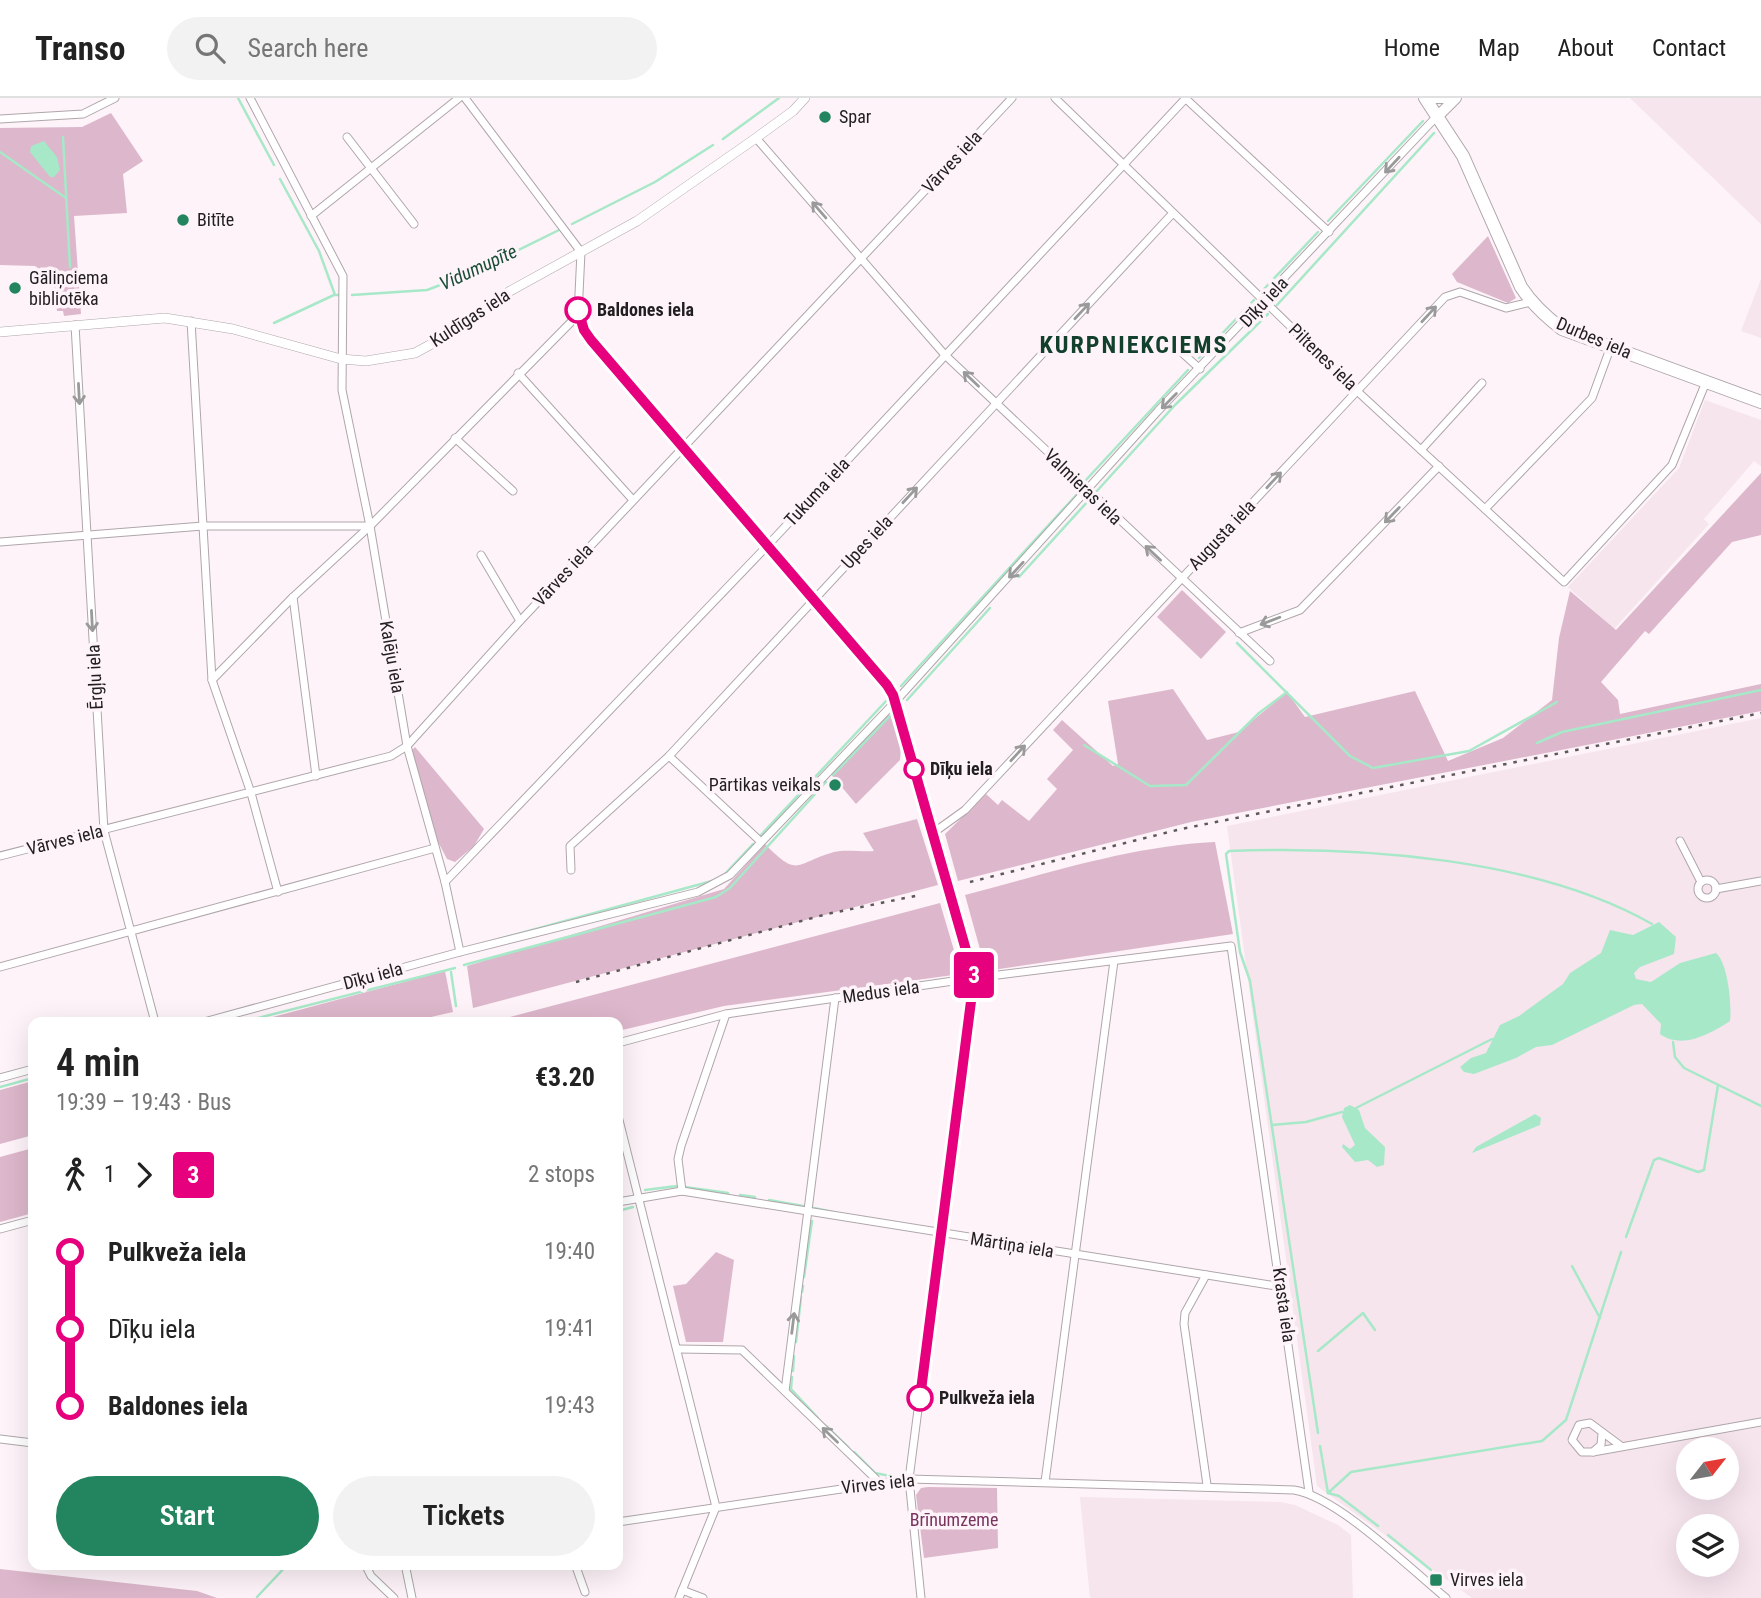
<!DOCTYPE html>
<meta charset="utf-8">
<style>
body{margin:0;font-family:"Roboto Condensed",sans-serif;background:#f2f2f2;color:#222;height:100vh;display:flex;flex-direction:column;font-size:26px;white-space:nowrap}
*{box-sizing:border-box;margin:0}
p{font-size:23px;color:#767676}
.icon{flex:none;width:38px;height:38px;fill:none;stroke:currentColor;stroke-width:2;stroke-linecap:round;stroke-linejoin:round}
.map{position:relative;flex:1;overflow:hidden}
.drawer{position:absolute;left:28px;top:919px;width:595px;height:553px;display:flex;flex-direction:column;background:#fff;border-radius:14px;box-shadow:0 7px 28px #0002}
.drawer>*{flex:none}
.badge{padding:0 14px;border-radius:5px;font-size:24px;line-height:46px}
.needle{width:46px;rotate:59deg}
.tools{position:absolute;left:1676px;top:1339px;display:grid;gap:14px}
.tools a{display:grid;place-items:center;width:63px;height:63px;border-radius:50%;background:#fff;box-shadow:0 7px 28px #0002;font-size:35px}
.map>.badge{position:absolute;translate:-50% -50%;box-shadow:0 0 0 4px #fff}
.legs{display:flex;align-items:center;gap:10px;height:77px;padding:0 28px;font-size:23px}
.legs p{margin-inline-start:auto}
.headline{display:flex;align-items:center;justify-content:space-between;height:119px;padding:0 28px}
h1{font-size:38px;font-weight:600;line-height:52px}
.cta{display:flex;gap:14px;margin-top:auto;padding:14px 28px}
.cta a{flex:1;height:80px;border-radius:42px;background:#22855f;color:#fff;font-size:28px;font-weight:600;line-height:80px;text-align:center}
.cta a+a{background:#f2f2f2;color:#222}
ul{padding:0 28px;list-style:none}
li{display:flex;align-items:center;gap:24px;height:77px;font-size:26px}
li i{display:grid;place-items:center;width:10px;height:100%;margin:0 9px;background:currentColor}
li i::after{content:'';width:18px;height:18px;margin:-9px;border:5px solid;border-radius:50%;background:#fff}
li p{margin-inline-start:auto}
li:first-child i{background:linear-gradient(#0000 50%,currentColor 0)}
li:last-child i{background:linear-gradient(currentColor 50%,#0000 0)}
header{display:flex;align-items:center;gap:42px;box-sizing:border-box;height:98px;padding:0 35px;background:#fff;border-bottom:2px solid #e0e0e0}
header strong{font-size:33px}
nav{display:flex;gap:38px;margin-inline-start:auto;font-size:24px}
.search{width:490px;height:63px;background:#f2f2f2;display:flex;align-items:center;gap:18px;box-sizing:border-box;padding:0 24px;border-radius:38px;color:#767676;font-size:26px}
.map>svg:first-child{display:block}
.built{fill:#f7e5ee;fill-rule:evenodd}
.green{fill:#ddb7cb}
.water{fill:#a7e8c8}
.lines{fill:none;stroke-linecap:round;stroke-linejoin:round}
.stream{stroke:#a7e8c8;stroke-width:2.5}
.minor-casing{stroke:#afa6ab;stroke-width:9}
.tertiary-casing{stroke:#afa6ab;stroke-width:10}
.secondary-casing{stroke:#afa6ab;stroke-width:12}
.primary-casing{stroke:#afa6ab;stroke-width:14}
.minor{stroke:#fff;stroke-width:7}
.tertiary{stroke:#fff;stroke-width:9}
.secondary{stroke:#fff;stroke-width:10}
.primary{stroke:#fff;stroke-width:12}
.rail{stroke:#5d585a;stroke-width:2.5;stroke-dasharray:3.5 7;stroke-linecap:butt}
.oneway{stroke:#9b9a9a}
.line-1-casing{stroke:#fff;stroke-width:16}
.line-1{stroke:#e6007e;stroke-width:10}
.poi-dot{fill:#22855f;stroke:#fdf3f8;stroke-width:2.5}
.stop-1-dot{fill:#fff;stroke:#e6007e;stroke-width:3.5}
.labels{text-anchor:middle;stroke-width:7;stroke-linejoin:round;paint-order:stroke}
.poi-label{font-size:18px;fill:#211e1f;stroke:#fdf3f8;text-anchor:start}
.street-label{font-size:18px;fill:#211e1f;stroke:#fdf3f8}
.stop-label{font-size:18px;font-weight:bold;fill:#211e1f;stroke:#fdf3f8;text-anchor:start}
.park-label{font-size:18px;fill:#79345e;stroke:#fdf3f8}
.water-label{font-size:19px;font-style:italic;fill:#1a4d37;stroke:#fdf3f8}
.district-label{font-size:24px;font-weight:bold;letter-spacing:2px;fill:#12402d;stroke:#fdf3f8}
</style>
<header>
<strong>Transo</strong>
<div class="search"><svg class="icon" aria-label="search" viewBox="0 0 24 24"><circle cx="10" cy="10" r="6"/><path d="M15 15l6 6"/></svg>Search here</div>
<nav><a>Home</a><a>Map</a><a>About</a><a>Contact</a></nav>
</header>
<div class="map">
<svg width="1761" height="1500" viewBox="0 0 1761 1500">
<rect width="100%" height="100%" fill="#fdf3f8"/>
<g class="built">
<path d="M 1630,0 L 1761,0 L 1761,126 Z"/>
<path d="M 1761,181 L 1761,240 L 1741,233 Z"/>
<path d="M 1705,302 L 1761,322 L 1761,368 L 1754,363 L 1704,421 L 1709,426 L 1614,531 L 1568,489 L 1679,370 Z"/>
<path d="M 1761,620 L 1761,1500 L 1472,1500 L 1317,1388 L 1227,728 ZM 1689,1351 L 1727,1351 L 1727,1390 L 1689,1390 ZM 1689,1428 L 1727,1428 L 1727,1466 L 1689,1466 Z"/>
<path d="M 1080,1399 L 1281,1404 L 1295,1407 L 1338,1427 L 1351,1437 L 1353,1500 L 1090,1500 Z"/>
</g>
<g class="green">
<path d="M 111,15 L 143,63 L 123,76 L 127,115 L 74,118 L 81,216 L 64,218 L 63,213 L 57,213 L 54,186 L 44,185 L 44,174 L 35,168 L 0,167 L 0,30 L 82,29 Z"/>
<path d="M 1488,138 L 1516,200 L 1508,205 L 1457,184 L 1452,176 Z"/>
<path d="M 1761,375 L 1761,437 L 1732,444 L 1649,536 L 1645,533 L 1601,584 L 1618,602 L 1620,616 L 1761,586 L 1761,613 L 1191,724 L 958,783 L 945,736 L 986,696 L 998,707 L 1002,702 L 1029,723 L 1057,691 L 1047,681 L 1073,652 L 1053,632 L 1062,622 L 1113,668 L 1118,666 L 1108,603 L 1173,591 L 1207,642 L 1239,634 L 1287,594 L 1305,619 L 1415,593 L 1448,663 L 1503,640 L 1552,602 L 1559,540 L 1570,493 L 1616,532 Z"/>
<path d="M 1182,492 L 1226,534 L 1201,561 L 1157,519 Z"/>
<path d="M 888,616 C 898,626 902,647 900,662 L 856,706 L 830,675 Z"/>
<path d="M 415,649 L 484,731 L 474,748 L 455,764 L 447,761 L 436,740 L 412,652 Z"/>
<path d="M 917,721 L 938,787 L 473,910 L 467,868 L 724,791 L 765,746 C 799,781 795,765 834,754 C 845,751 862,754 874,753 L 863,735 Z"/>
<path d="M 1215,744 L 1233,836 L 986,873 L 965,797 C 1046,776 1130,748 1215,744 Z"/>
<path d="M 940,805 L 961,876 L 724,908 L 618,933 L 618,924 L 491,924 Z"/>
<path d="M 445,873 L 453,914 L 409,924 L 254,924 Z"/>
<path d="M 33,983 L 33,1037 L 0,1046 L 0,992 Z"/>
<path d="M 33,1050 L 33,1115 L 0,1124 L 0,1059 Z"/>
<path d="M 716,1154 L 734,1162 L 723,1244 L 686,1244 L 673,1188 L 686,1186 Z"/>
<path d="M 928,1389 L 997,1390 L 998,1450 L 924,1460 L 916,1397 L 921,1390 Z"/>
<path d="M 0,1471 L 197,1493 L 217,1500 L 0,1500 Z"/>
</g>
<g class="water">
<path d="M 44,43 L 57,59 L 60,72 L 54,79 L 50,79 L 30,54 L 31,48 Z"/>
<path d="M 1659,824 L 1676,839 L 1674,856 L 1640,869 L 1634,875 L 1636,881 L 1651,884 L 1680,865 L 1716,855 C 1728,865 1732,907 1730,923 C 1710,936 1682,952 1660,936 L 1661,926 L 1642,906 L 1634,907 L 1552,947 L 1536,949 L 1516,960 L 1474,976 L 1464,974 L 1460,969 L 1471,960 L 1486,955 L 1500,927 L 1519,918 L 1563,886 L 1570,875 L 1601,855 L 1610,832 L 1633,837 Z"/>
<path d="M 1350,1007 L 1359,1012 L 1365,1030 L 1385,1049 L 1384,1067 L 1377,1069 L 1368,1062 L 1355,1064 L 1342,1049 L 1343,1046 L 1350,1051 L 1355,1047 L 1342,1019 L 1344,1010 Z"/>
<path d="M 1535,1016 L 1541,1020 L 1540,1027 L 1472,1055 L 1476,1049 Z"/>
</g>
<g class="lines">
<g class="stream">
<path d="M 238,0 L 274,67"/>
<path d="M 63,39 L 70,169"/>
<path d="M 723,41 L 779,0"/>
<path d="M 0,54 L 66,100"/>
<path d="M 280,81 L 319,153 L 335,197 L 338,197"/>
<path d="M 1328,123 L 1423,23"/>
<path d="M 572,126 L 655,84 L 713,47"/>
<path d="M 1264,191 L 1318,134"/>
<path d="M 352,197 L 427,192 L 472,175 L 559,132"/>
<path d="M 1277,207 L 1434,35"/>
<path d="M 274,225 L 334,197"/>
<path d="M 1199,260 L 1254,202"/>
<path d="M 1085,383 L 1188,272"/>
<path d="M 1096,394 L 1175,307 L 1268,216"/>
<path d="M 1019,479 L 1089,402"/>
<path d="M 1237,545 L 1350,658 L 1373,670 L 1469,653 L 1557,604"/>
<path d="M 901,588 L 1080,393"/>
<path d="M 907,602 L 990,510"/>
<path d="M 1537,645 L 1562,634 L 1761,592"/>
<path d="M 1084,647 L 1150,688 L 1186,687 L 1259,615 L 1287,594"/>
<path d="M 833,677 L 891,617"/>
<path d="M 761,737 L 887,602"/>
<path d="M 724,777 L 753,746"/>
<path d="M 499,841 L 712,783"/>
<path d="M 464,867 L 716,799 L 730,790 L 826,684"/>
<path d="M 451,874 L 456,908"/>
<path d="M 242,924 L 455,870"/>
<path d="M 1673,944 L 1675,959 L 1684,970 L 1761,1008"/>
<path d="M 0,989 L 33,980"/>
<path d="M 1356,1010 L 1492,941"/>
<path d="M 1272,1027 L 1306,1024 L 1342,1014"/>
<path d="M 685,1089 L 728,1095"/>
<path d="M 645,1092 L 677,1088"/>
<path d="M 740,1097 L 755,1099"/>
<path d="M 769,1102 L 803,1108"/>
<path d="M 814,1110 L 833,1114"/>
<path d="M 618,1113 L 633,1109"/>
<path d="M 1626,1139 L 1654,1062 L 1659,1060 L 1698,1074 L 1704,1072 L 1718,987"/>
<path d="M 1572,1168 L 1600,1220"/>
<path d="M 804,1179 L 812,1123"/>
<path d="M 802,1194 L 803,1188"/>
<path d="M 796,1244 L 801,1199"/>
<path d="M 1318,1253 L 1363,1215 L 1375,1232"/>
<path d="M 793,1273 L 794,1258"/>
<path d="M 792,1279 L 791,1291 L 818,1320"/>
<path d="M 826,1328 L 848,1349"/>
<path d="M 1318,1335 L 1250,883 L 1240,854 L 1226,756 L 1229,753 C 1361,748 1536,760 1652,826"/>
<path d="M 1320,1348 L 1328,1395"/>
<path d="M 854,1354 L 875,1375 L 890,1378"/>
<path d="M 1328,1395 L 1351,1374 L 1542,1343 L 1566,1322 L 1621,1154"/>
<path d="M 1328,1395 L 1339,1398 L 1378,1428"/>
<path d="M 1388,1437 L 1431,1472"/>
<path d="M 257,1499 L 288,1466"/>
</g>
<g class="minor-casing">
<g id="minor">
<path d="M 250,0 L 343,178 L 342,292 L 370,428 L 407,648 L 445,784 L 460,854"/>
<path d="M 465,0 L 581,154 L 578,217 L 591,242 L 888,587 L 893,597 L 974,880 L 909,1381 L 921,1500"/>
<path d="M 1055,0 L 1357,293 L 1564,484 L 1672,367 L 1706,284"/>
<path d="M 1185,0 L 1329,134"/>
<path d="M 0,21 L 83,16 L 115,0"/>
<path d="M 347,39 L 414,126"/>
<path d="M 756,40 L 945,257 L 1270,563"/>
<path d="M 311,118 L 459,0"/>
<path d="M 191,223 L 212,582 L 251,695 L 278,794"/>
<path d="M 75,227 L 104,733 L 155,924"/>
<path d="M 1179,252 L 1200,271"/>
<path d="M 518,275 L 633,402"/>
<path d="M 455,340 L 513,393"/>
<path d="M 1421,352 L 1482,285"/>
<path d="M 1485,411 L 1592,300 L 1611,248"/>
<path d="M 0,444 L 203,428 L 369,428"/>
<path d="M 481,457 L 520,523"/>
<path d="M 293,499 L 316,678"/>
<path d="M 1239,535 L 1300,512 L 1439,368"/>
<path d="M 212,582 L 293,499 L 370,428 L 578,217"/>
<path d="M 669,658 L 760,743"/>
<path d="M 933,735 L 965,712 L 1445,199 L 1460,194 L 1506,210 L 1531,204"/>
<path d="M 1680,743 L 1701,784"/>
<path d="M 0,758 L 391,658 L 407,648 L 520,523 L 1012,0"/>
<path d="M 571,772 L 570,748 L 669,658 L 1173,115"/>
<circle cx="1707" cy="791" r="9"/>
<path d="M 445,784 L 768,447 L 1186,0"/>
<path d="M 1716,791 L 1761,783"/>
<path d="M 0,869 L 435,750"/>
<path d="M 204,924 L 460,854 L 698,794 L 730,777 L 895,604 L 1158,313 L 1438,17"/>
<path d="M 618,945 L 726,916 L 974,880 L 1231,848 L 1309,1394"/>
<path d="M 0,980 L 33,971"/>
<path d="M 618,1018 L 716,1409 L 679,1500"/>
<path d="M 682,1093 L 678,1061 L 681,1048 L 726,916"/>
<path d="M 618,1104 L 682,1093 L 1282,1189"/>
<path d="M 0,1131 L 33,1122"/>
<path d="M 1206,1177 L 1185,1215 L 1184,1226 L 1207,1387"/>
<path d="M 678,1251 L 742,1252 L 879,1384"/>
<path d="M 785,1293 L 835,900"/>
<path d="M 1602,1336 L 1601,1347 L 1593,1354 L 1582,1354 L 1572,1342 L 1579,1327 L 1590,1325 L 1621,1348"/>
<path d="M 0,1341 L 33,1345"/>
<path d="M 1593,1354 L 1761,1324"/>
<path d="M 1045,1384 L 1114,863"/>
<path d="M 618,1424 L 909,1381 L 1294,1392 C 1338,1399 1409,1470 1446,1500"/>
<path d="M 365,1466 L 371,1478 L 394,1500"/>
<path d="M 405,1466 L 412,1500"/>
<path d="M 575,1466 L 585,1494"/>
<path d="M 682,1492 L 703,1500"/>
</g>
</g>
<g class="tertiary-casing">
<path id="tertiary" d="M 0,234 L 165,220 L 233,231 L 341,261 L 366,263 L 415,255 L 459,231 L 510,193 L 637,123 L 756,40 L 793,13 L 805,0"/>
</g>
<g class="secondary-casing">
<g id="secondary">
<path d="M 1432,0 L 1450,0"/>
<path d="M 1439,17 L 1456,0"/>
</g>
</g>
<g class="primary-casing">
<path id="primary" d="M 1425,0 L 1463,58 L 1521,189 C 1532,206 1545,218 1562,231 L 1761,304"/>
</g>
<use href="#minor" class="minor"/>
<use href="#tertiary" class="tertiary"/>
<use href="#secondary" class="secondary"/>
<use href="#primary" class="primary"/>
<g class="rail">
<path d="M 970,784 L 1181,731 L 1761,615"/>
<path d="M 576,884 L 827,816 L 920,797"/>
</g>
</g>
<defs><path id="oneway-shaft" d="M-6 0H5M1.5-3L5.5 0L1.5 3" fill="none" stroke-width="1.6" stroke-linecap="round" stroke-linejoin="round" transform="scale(1.75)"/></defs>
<g class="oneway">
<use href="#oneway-shaft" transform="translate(1392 67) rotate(133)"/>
<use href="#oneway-shaft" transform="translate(819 112) rotate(-131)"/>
<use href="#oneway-shaft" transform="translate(1082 213) rotate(-47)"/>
<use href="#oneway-shaft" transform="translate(1429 216) rotate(-47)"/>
<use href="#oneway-shaft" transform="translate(971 281) rotate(-136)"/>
<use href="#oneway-shaft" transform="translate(79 296) rotate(87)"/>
<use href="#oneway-shaft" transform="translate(1169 303) rotate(135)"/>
<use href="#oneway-shaft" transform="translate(1274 382) rotate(-47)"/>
<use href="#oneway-shaft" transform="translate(910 397) rotate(-47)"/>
<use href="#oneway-shaft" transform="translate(1392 417) rotate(134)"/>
<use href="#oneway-shaft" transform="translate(1153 455) rotate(-137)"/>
<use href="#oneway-shaft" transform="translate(1016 472) rotate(133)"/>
<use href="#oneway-shaft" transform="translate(92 523) rotate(87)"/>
<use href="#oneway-shaft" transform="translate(1270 523) rotate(159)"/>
<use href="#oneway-shaft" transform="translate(1018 655) rotate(-47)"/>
<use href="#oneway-shaft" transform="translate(793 1225) rotate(-83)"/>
<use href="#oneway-shaft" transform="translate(830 1337) rotate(-136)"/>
</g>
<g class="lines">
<g class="line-1-casing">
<path id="line-1" d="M 578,212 L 584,232 L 591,242 L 887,587 L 893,597 L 974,880 L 920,1300"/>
</g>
<use href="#line-1" class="line-1"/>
</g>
<g class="poi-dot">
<circle cx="825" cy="19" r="7"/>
<circle cx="183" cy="122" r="7"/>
<circle cx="15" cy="190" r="7"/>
<circle cx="835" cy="687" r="7"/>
<rect x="1429" y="1475" width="14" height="14" rx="3.5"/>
</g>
<g class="stop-1-dot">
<circle cx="578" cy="212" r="12"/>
<circle cx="914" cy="671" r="9"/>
<circle cx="920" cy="1300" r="12"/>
</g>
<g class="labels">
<g class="poi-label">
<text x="839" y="25">Spar</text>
<text x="197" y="128">Bitīte</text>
<text x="29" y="186">Gāliņciema<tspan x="29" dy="21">bibliotēka</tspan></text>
<text x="821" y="693" text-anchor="end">Pārtikas veikals</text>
<text x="1450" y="1488">Virves iela</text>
</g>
<g class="street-label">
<text transform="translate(952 64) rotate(-47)" y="6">Vārves iela</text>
<text transform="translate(1264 204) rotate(-47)" y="6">Dīķu iela</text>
<text transform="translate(470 220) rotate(-33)" y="6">Kuldīgas iela</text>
<text transform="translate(1594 240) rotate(23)" y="6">Durbes iela</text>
<text transform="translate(1323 259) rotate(44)" y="6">Piltenes iela</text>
<text transform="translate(1083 389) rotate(44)" y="6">Valmieras iela</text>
<text transform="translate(817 394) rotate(-47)" y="6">Tukuma iela</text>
<text transform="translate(1222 437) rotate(-47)" y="6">Augusta iela</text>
<text transform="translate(867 444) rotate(-47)" y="6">Upes iela</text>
<text transform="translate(563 477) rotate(-47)" y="6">Vārves iela</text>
<text transform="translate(392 559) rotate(80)" y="6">Kalēju iela</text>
<text transform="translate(95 579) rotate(-93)" y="6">Ērgļu iela</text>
<text transform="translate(65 742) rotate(-14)" y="6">Vārves iela</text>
<text transform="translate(373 878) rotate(-15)" y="6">Dīķu iela</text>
<text transform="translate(881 894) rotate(-8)" y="6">Medus iela</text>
<text transform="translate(1012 1147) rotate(9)" y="6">Mārtiņa iela</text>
<text transform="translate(1284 1207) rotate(82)" y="6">Krasta iela</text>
<text transform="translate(878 1386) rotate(-6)" y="6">Virves iela</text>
</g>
<g class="stop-label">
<text x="597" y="218">Baldones iela</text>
<text x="930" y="677">Dīķu iela</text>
<text x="939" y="1306">Pulkveža iela</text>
</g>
<g class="park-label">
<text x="954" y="1428">Brīnumzeme</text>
</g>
<g class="water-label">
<text transform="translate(478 169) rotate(-25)" y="7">Vidumupīte</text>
</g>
<g class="district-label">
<text x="1134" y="255">KURPNIEKCIEMS</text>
</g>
</g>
</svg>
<div class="tools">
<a><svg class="needle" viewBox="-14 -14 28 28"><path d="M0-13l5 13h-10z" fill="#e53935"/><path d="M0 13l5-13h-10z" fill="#767676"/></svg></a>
<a><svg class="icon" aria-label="layers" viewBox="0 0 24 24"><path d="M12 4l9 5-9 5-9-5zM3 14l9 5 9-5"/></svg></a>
</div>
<b class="badge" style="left:974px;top:877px;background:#e6007e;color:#fff">3</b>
<section class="drawer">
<div class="headline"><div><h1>4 min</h1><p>19:39 – 19:43 · Bus</p></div><b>€3.20</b></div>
<div class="legs"><svg class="icon" aria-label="walk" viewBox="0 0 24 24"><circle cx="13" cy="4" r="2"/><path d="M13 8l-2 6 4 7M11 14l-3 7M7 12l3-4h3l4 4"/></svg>1<svg class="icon" aria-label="forward" viewBox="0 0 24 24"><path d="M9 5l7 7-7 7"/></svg><b class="badge" style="background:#e6007e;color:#fff">3</b><p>2 stops</p></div>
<ul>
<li><i style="color:#e6007e"></i><b>Pulkveža iela</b><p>19:40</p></li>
<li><i style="color:#e6007e"></i><span>Dīķu iela</span><p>19:41</p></li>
<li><i style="color:#e6007e"></i><b>Baldones iela</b><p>19:43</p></li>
</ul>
<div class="cta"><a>Start</a><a>Tickets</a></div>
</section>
</div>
